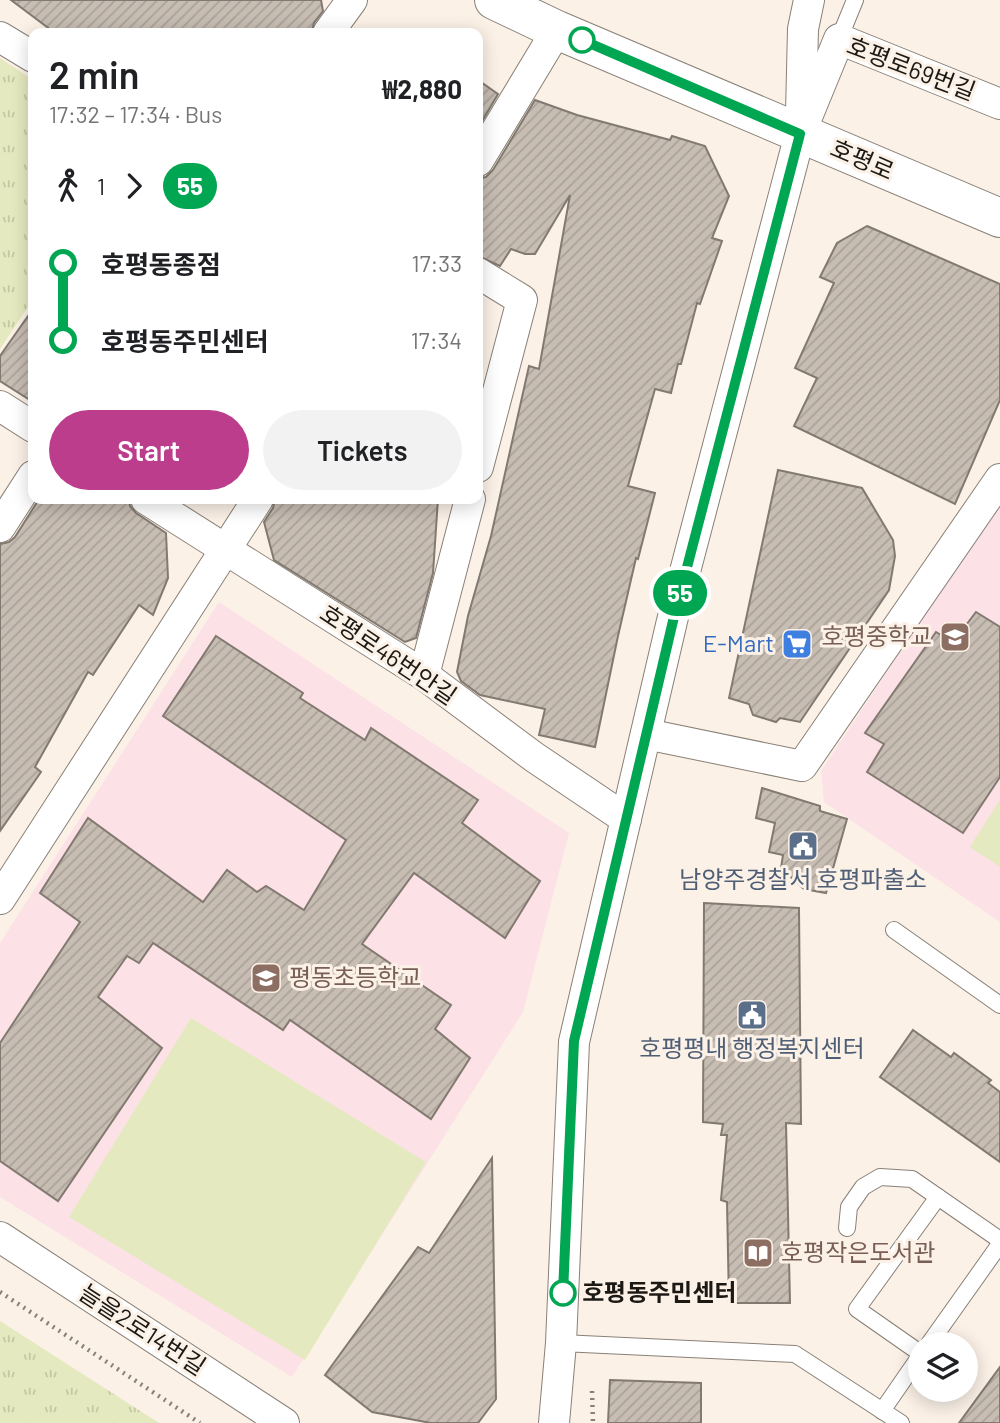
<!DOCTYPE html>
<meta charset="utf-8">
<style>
body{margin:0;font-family:Barlow,"Noto Sans KR",sans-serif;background:#f2f2f2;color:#202124;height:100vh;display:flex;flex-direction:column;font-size:26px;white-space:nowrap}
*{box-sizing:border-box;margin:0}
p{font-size:23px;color:#757577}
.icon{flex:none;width:38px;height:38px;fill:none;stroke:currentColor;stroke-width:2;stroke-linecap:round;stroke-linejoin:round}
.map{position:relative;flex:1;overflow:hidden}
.side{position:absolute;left:28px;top:28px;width:455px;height:476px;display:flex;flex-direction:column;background:#fff;border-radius:14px;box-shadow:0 4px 18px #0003}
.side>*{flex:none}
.badge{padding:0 14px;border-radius:23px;font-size:24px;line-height:46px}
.tools{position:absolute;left:908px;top:1332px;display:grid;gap:14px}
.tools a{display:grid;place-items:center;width:70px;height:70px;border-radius:50%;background:#fff;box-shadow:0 4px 18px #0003;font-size:35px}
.map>.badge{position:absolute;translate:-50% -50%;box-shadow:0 0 0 4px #fff}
.legs{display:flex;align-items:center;gap:10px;height:77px;padding:0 21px;font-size:23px}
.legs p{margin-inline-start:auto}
.head{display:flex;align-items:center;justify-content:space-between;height:119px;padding:0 21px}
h1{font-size:38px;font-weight:600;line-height:52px}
.cta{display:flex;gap:14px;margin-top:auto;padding:14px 21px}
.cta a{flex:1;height:80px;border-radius:42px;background:#bb3d8b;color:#fff;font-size:28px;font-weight:600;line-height:80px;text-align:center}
.cta a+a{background:#f2f2f2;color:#202124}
ul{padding:0 21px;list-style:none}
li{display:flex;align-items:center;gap:24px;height:77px;font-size:26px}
li i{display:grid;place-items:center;width:10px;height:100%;margin:0 9px;background:currentColor}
li i::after{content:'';width:18px;height:18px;margin:-9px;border:5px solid;border-radius:50%;background:#fff}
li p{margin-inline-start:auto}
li:first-child i{background:linear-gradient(#0000 50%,currentColor 0)}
li:last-child i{background:linear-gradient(currentColor 50%,#0000 0)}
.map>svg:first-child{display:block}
.education{fill:#fce1e6}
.green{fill:#e5e9bf}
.park{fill:url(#park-tufts)}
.building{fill:url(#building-hatch);stroke:#827970;stroke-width:2}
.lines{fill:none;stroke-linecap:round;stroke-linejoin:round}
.lane-casing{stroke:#898077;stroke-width:18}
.street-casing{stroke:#898077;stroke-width:32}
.secondary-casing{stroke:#898077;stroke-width:40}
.path{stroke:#87817a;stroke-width:4.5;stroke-dasharray:2 5;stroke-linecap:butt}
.lane{stroke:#fff;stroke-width:16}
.street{stroke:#fff;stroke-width:30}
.secondary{stroke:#fff;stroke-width:38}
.line-1-casing{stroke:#fff;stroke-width:16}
.line-1{stroke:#00a651;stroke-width:10}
.stop-1-dot{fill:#fff;stroke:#00a651;stroke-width:3.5}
.labels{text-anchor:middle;stroke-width:6;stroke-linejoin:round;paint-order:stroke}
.street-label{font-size:24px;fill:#1c1915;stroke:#fbf1e7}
.education-label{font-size:24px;fill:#785e54;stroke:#fbf1e7;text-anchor:start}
.shop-label{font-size:24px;fill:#366cbe;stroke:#fbf1e7;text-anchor:end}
.service-label{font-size:24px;fill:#4e5e75;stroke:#fbf1e7}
.stop-label{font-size:24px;font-weight:bold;fill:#1c1915;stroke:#fbf1e7;text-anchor:start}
</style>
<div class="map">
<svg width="1000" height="1423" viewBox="0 0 1000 1423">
<defs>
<pattern id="park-tufts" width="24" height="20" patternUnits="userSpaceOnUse" patternTransform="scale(1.75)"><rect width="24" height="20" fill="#e5e9bf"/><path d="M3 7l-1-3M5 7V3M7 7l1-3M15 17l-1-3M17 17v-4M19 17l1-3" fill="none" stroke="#c4c7a3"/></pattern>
<pattern id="building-hatch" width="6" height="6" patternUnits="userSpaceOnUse" patternTransform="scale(1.75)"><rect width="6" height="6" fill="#c7bdb3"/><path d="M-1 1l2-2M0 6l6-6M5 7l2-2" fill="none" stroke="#aaa299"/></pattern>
</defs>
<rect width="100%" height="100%" fill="#fbf1e7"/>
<g class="education">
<path d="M 1000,502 L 1000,922 L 824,802 L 821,771 Z"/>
<path d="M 219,602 L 569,833 L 523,1012 L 292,1377 L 0,1197 L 0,943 Z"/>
</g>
<g class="green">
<path d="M 1000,800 L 1000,867 L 970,847 Z"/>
<path d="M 191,1018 L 426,1162 L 305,1360 L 69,1217 Z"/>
</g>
<g class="park">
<path d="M 0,58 L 33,80 L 33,299 L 0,349 Z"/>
<path d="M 0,1321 L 159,1423 L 0,1423 Z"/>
</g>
<g class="building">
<path d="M 11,0 L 321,0 L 323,11 L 314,23 L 311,33 L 55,33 Z"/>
<path d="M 478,80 L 498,94 L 478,128 Z"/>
<path d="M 535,100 L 577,115 L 670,140 L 672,136 L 705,146 L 729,196 L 712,238 L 722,241 L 700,304 L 697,303 L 681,364 L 678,364 L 671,393 L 655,389 L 628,486 L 655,493 L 638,559 L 636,558 L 618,636 L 595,747 L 539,735 L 545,709 L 480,695 L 461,681 L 457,672 L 468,616 L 491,536 L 529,366 L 539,369 L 570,195 L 535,254 L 525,254 L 511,249 L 500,266 L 478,256 L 478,178 L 486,177 L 493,170 Z"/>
<path d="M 867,226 L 1000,284 L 1000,400 L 955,504 L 794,426 L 817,378 L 795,368 L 834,283 L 820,277 L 837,243 Z"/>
<path d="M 33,309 L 33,402 L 0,381 L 0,356 Z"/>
<path d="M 778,470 L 862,488 L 893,540 L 895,556 L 889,590 L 800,722 L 780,718 L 776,722 L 753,715 L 749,704 L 729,698 Z"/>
<path d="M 39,499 L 129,499 L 130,506 L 136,513 L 166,533 L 168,578 L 153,615 L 139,605 L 93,675 L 88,672 L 35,767 L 41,772 L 0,831 L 0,544 L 9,542 L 15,537 Z"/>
<path d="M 275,499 L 438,499 L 433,573 L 416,638 L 405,642 L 274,560 L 264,522 L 273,508 Z"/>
<path d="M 976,612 L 1000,627 L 1000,777 L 963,833 L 867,772 L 884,744 L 865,733 L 936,632 L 953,642 Z"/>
<path d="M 216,636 L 303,693 L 300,698 L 365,740 L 371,728 L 478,800 L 462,823 L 540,881 L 505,938 L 414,873 L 362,944 L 451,1005 L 435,1029 L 470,1058 L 431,1119 L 290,1020 L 283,1030 L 153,943 L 139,963 L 127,956 L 98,997 L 162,1048 L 58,1201 L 0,1161 L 0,1043 L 80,922 L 40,893 L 88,818 L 203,902 L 227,870 L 257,892 L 266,886 L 304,910 L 346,840 L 163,716 Z"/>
<path d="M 762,788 L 820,806 L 820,811 L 847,819 L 826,893 L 804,889 L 781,868 L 783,855 L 769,852 L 775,823 L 756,818 Z"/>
<path d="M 704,903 L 799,908 L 801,1124 L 786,1123 L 790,1303 L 729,1303 L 727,1202 L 721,1200 L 727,1135 L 721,1135 L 723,1124 L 703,1122 Z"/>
<path d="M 913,1030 L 951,1057 L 954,1053 L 991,1080 L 988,1083 L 1000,1092 L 1000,1162 L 880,1077 Z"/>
<path d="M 492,1158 L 496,1399 L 478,1423 L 431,1423 L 372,1412 L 325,1375 L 418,1247 L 429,1253 Z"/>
<path d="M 1000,1367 L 1000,1423 L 959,1423 Z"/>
<path d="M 610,1380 L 701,1383 L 701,1423 L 608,1423 Z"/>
</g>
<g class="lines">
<g class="lane-casing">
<g id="lane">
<path d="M 839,39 L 855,0"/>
<path d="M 894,930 L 1000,1005"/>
<path d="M 847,1228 L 849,1207 L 863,1187 L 880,1177 L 912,1179 L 1000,1240"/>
<path d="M 561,1343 L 795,1354 L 901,1423"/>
<path d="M 929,1344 L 1000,1244"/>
<path d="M 920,1353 L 857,1309 L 938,1197"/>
<path d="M 882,1411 L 920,1356"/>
</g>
</g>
<g class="street-casing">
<g id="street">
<path d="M 328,33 L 352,0"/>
<path d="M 0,37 L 33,57"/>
<path d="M 801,113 L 803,29 L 809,0"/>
<path d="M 478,161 L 557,30"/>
<path d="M 478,273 L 522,300 L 478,467"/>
<path d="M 0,406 L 33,427"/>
<path d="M 146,499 L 424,675 L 534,757 L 626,819"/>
<path d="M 0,527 L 33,476"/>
<path d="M 424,675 L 470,499"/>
<path d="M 646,734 L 802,766 L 1000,479"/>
<path d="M 0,899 L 258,499"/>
<path d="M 0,1237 L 284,1423"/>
<path d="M 554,1423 L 561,1343 L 574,1042 L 672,621 L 800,134 L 839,39 L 1000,104"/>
</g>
</g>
<g class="secondary-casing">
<path id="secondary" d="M 494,0 L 557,30 L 1000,218"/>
</g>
<g class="path">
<path d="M 0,1292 L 200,1423"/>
<path d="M 592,1391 L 593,1423"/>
</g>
<use href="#lane" class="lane"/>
<use href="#street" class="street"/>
<use href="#secondary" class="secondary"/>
</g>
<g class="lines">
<g class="line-1-casing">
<path id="line-1" d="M 563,1293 L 574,1041 L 673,621 L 800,134 L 582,40"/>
</g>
<use href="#line-1" class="line-1"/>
</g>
<defs>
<g id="school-square" transform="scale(1.575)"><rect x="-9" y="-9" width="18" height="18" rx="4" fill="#8d6e63" stroke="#fbf1e7"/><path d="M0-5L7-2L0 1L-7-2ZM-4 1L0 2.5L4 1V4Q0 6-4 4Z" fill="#fff"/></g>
<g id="supermarket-square" transform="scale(1.575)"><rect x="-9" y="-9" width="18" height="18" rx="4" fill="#3f7fe0" stroke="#fbf1e7"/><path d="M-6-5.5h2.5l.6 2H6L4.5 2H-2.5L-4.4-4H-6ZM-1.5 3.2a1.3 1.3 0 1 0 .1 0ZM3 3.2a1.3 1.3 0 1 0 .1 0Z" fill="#fff"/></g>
<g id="civic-square" transform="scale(1.575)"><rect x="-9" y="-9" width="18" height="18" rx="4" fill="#5c6f8a" stroke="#fbf1e7"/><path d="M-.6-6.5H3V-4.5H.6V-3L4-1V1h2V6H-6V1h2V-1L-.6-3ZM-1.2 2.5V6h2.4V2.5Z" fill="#fff"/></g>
<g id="library-square" transform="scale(1.575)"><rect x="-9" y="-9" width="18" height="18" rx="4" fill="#8d6e63" stroke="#fbf1e7"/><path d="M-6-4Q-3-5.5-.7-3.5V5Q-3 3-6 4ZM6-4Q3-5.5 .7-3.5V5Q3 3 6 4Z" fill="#fff"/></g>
</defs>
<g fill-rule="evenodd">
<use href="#school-square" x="955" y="637"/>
<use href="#supermarket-square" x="797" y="644"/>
<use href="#civic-square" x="803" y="846"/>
<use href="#school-square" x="266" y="978"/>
<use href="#civic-square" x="752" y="1015"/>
<use href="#library-square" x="758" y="1253"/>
</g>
<g class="stop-1-dot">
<circle cx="582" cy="40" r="12"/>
<circle cx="563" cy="1293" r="12"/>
</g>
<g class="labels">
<g class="street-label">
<text transform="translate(911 69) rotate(21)" y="8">호평로69번길</text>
<text transform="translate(862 160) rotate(23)" y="8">호평로</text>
<text transform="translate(388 655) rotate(34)" y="8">호평로46번안길</text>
<text transform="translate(142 1330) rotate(33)" y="8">늘을2로14번길</text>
</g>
<g class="education-label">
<text x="932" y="645" text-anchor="end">호평중학교</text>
<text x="289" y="986">평동초등학교</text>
<text x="781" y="1261">호평작은도서관</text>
</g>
<g class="shop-label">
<text x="774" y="652">E-Mart</text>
</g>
<g class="service-label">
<text x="803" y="888">남양주경찰서 호평파출소</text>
<text x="752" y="1057">호평평내 행정복지센터</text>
</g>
<g class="stop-label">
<text x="582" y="1301">호평동주민센터</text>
</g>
</g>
</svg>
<div class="tools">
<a><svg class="icon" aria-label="layers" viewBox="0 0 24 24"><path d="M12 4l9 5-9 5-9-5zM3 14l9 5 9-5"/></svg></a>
</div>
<b class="badge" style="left:680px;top:593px;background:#00a651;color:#fff">55</b>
<section class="side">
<div class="head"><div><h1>2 min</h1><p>17:32 – 17:34 · Bus</p></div><b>₩2,880</b></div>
<div class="legs"><svg class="icon" aria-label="walk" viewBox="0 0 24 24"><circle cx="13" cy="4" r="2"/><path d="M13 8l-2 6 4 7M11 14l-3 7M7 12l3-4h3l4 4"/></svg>1<svg class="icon" aria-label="forward" viewBox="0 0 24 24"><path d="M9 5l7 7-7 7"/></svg><b class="badge" style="background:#00a651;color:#fff">55</b></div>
<ul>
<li><i style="color:#00a651"></i><b>호평동종점</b><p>17:33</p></li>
<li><i style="color:#00a651"></i><b>호평동주민센터</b><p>17:34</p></li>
</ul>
<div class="cta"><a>Start</a><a>Tickets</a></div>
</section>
</div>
